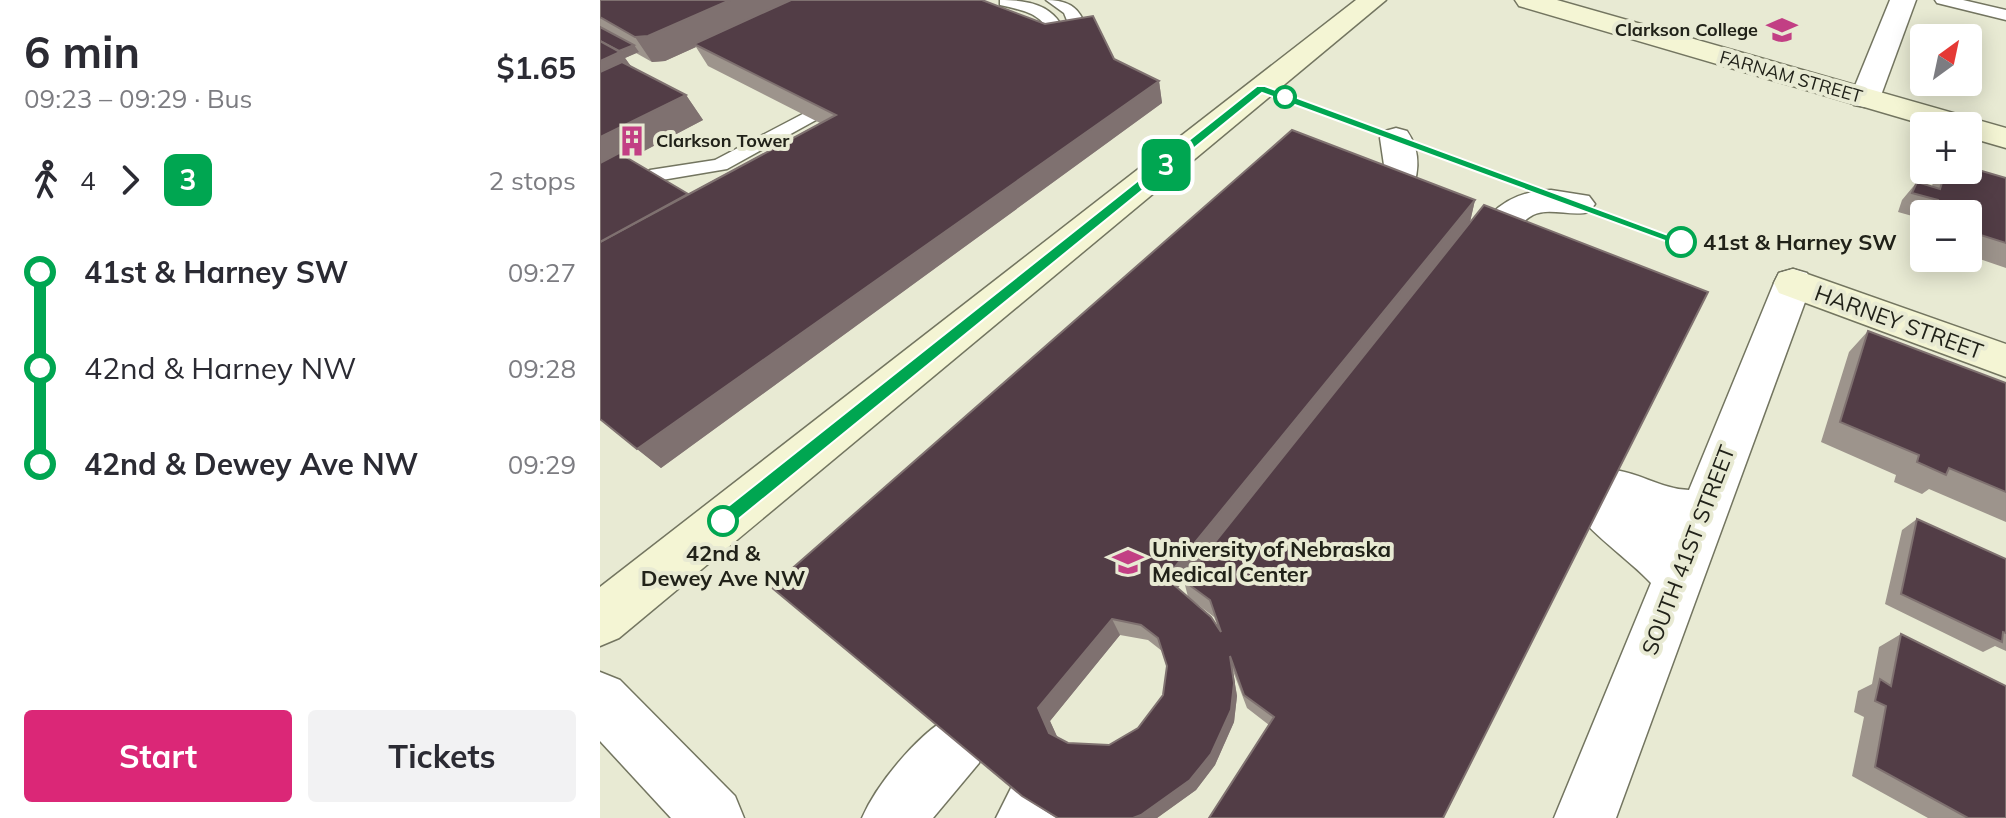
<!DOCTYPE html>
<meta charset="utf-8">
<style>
body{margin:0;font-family:Mulish,sans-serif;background:#f2f2f3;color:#2b2b33;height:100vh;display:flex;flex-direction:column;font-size:30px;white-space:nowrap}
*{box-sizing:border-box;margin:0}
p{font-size:26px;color:#7c7c81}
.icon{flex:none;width:44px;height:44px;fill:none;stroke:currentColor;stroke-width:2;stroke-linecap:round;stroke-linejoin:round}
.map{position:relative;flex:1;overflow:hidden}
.panel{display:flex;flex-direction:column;background:#fff;width:600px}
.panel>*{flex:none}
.badge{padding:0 16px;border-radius:12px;font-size:28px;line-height:52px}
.needle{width:52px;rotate:33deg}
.controls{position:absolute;left:1310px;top:24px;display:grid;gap:16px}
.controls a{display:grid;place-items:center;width:72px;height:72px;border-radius:8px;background:#fff;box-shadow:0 4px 20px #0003;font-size:40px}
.map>.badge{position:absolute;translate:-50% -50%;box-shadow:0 0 0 4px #fff}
.legs{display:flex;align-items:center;gap:12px;height:88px;padding:0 24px;font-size:26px}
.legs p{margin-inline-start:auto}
.head{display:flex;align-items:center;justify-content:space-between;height:136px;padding:0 24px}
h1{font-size:44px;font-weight:700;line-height:60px}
.primary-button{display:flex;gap:16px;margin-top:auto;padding:16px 24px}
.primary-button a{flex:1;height:92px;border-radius:8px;background:#db2777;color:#fff;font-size:32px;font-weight:700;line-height:92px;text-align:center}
.primary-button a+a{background:#f2f2f3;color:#2b2b33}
ul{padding:0 24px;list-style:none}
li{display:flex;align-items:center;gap:28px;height:96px;font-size:30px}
li i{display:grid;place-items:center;width:12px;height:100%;margin:0 10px;background:currentColor}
li i::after{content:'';width:20px;height:20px;margin:-10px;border:6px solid;border-radius:50%;background:#fff}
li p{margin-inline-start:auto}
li:first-child i{background:linear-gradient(#0000 50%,currentColor 0)}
li:last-child i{background:linear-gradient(currentColor 50%,#0000 0)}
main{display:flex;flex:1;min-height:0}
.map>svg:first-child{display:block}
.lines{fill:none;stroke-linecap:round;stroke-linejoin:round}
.service-casing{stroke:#737560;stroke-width:3}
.minor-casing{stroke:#737560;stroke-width:3}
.secondary-casing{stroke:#737560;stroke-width:3}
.service{fill:#fff;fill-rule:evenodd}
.minor{fill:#fff;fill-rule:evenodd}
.secondary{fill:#f4f5d4;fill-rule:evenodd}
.wall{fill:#9d948c;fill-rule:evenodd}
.shaded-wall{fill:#7f7170}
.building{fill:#523d46;stroke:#7f7170;stroke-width:2;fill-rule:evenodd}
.line-1{fill:#00a651;stroke:#fff;stroke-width:2}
.stop-1-dot{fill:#fff;stroke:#00a651;stroke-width:4}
.labels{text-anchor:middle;stroke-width:8;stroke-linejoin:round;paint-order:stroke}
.far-poi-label{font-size:18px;font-weight:bold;fill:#212219;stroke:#e8ead3;text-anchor:end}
.far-street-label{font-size:18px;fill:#212219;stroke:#e8ead3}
.stop-label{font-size:22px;font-weight:bold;fill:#212219;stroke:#e8ead3;text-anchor:start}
.street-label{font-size:22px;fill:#212219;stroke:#e8ead3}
.poi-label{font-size:22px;font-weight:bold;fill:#212219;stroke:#e8ead3;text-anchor:start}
</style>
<main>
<section class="panel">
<div class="head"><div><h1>6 min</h1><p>09:23 – 09:29 · Bus</p></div><b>$1.65</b></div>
<div class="legs"><svg class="icon" aria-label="walk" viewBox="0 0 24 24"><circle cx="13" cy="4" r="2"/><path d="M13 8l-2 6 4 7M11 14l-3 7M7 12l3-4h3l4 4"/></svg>4<svg class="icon" aria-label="forward" viewBox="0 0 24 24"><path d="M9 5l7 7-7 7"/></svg><b class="badge" style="background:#00a651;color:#fff">3</b><p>2 stops</p></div>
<ul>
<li><i style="color:#00a651"></i><b>41st &amp; Harney SW</b><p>09:27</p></li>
<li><i style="color:#00a651"></i><span>42nd &amp; Harney NW</span><p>09:28</p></li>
<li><i style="color:#00a651"></i><b>42nd &amp; Dewey Ave NW</b><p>09:29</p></li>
</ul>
<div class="primary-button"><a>Start</a><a>Tickets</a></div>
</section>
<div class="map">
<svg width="1406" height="818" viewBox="0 0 1406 818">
<rect width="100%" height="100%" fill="#e8ead3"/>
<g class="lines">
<g class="service-casing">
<g id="service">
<path d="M 400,0 C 442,0 464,11 472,56 L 469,60 L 457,60 C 453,52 453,43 450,34 C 441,12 421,10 400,5 Z"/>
<path d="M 446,0 C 483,0 483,21 495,51 L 493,55 L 481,55 L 464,13 Z"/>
<path d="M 1335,0 L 1363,0 L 1406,10 L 1406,20 L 1337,3 Z"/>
<path d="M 239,95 L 245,96 L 248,100 L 245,104 L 127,169 L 50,182 L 40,176 L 50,170 L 115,160 Z"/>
</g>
</g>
<g class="minor-casing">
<g id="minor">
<path d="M 1290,0 L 1316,0 L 1280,98 L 1276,105 L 1265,107 L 1254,105 L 1250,98 Z"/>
<path d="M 796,128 L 807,131 C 822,152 820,179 806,200 L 794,203 L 782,200 L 777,192 L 784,165 L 780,138 L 785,131 Z"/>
<path d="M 951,190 L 989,196 L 995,204 L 989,212 C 972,217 949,207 933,215 C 909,228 914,250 881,242 L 876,233 C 894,205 917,191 951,190 Z"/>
<path d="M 1193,269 L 1207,273 L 1212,283 L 1016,818 L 954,818 L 1051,583 C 1030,560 985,530 974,507 L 981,492 L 987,490 L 992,473 C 1025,461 1054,489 1089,490 L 1174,283 L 1179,273 Z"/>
<path d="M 0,672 L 20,680 L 135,796 L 144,818 L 71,818 L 0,741 Z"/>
<path d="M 358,713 L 379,721 L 387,742 L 379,763 L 333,818 L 262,818 C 277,783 323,727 358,713 Z"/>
<path d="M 435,776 L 457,784 L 465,806 L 461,818 L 396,818 L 413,784 Z"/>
</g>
</g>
<g class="secondary-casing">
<g id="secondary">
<path d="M 756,0 L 786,0 L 19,638 L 0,646 L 0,587 Z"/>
<path d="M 915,0 L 957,0 L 1406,128 L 1406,148 L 1368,137 L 1368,126 L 1329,126 L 919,6 Z"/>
<path d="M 1193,269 L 1406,344 L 1406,377 L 1179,293 L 1174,283 L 1179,273 Z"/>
</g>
</g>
<use href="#service" class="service"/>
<use href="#minor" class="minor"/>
<use href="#secondary" class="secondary"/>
</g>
<g class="wall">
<path d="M 0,0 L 390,3 L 514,59 L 559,81 L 562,103 L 61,468 L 0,419 ZM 96,47 L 108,66 L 220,123 L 88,194 L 29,159 L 103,120 L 86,95 L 31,67 L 25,58 L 36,53 L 52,62 L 65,61 Z"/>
<path d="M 1341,170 L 1368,170 L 1406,178 L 1406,268 L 1368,255 L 1368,214 L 1324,214 L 1324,241 L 1317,238 L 1323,219 L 1298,212 L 1302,200 L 1317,182 L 1332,186 L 1334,180 Z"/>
<path d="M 875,200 L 870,222 L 578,588 L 588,597 L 584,581 L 1108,292 L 669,725 L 647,708 L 633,671 L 637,696 L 634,722 L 615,765 L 596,790 L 557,818 L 456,818 L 422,796 L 171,587 ZM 592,600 L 614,617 L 618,627 ZM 520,635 L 548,640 L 562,651 L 567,666 L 563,695 L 538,728 L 509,745 L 468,743 L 457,737 L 450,721 Z"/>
<path d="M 1268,331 L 1406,383 L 1406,522 L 1329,489 L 1322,494 L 1294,482 L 1296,475 L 1221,442 L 1249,352 Z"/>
<path d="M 1317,519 L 1406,559 L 1406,651 L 1395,646 L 1383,652 L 1285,604 L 1302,530 Z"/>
<path d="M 1301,634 L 1406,818 L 1328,818 L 1252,776 L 1264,717 L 1254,712 L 1258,691 L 1272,684 L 1279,647 Z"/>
</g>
<g class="shaded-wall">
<path d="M 130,0 L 198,0 L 94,44 L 96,47 L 65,61 L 52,62 L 35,37 Z"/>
<path d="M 34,45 L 39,52 L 25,58 L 39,77 L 0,95 L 0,61 Z"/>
<path d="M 559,81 L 562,103 L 61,468 L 37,449 Z"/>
<path d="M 86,95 L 103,120 L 0,174 L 0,137 Z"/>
<path d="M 875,200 L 870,222 L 572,595 L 566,578 Z"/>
<path d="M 512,619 L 520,635 L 450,721 L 461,745 L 449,733 L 438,708 Z"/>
<path d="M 630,656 L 637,696 L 634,722 L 615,765 L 596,790 L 557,818 L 533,818 Z"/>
</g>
<g class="building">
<path d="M 0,0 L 130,0 L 48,36 L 35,37 L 0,17 Z"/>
<path d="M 191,0 L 382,0 L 445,24 L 493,16 L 514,59 L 559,81 L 37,449 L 0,419 L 0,242 L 236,115 L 94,44 Z"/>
<path d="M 0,27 L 34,45 L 19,51 L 0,41 Z"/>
<path d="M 0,41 L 20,52 L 0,61 Z"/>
<path d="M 22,62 L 86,95 L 0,137 L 0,72 Z"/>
<path d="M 692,130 L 875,200 L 566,578 L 611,617 L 621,632 L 610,600 L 584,581 L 884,205 L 1108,292 L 843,818 L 609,818 L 674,717 L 644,695 L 630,656 L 634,683 L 631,710 L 611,754 L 590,780 L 541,815 L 533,818 L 458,818 L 422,796 L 171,587 ZM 512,619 L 541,625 L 558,638 L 567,666 L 563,695 L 538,728 L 509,745 L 468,743 L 449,733 L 438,708 Z"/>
<path d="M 19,153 L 88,194 L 0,242 L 0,163 Z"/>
<path d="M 1368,167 L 1406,178 L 1406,243 L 1368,231 L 1368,214 L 1334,214 L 1338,200 L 1312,193 L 1317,182 L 1340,189 L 1346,170 L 1368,170 Z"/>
<path d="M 1268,331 L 1406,383 L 1406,492 L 1349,468 L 1346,475 L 1317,462 L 1319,455 L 1240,422 Z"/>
<path d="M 1317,519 L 1406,559 L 1406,633 L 1403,632 L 1402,642 L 1301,594 Z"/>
<path d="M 1301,634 L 1406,686 L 1406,818 L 1368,818 L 1275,767 L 1286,706 L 1275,701 L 1280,679 L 1291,686 Z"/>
</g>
<path class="line-1" d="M 657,86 L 665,86 L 1087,242 L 1081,246 L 1076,245 L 662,93 L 130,526 L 117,526 L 115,521 L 117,515 Z"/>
<defs>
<g id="university-bare" transform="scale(2.4)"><path d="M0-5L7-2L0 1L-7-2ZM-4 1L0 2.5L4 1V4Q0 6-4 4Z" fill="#c23f84" stroke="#e8ead3" stroke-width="2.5" paint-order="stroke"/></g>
<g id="building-bare" transform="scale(2.4)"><path d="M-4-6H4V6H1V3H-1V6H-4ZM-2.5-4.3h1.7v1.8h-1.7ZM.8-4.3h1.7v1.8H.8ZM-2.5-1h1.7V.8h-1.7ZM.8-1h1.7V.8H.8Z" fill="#c23f84" stroke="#e8ead3" stroke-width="2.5" paint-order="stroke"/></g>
</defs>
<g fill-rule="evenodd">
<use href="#university-bare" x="1182" y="30"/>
<use href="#building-bare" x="32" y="141"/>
<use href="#university-bare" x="528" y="562"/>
</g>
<g class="stop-1-dot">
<circle cx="685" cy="97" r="10"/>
<circle cx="1081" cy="242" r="14"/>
<circle cx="123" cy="521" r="14"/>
</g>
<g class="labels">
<g class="far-poi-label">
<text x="1158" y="36">Clarkson College</text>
<text x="56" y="147" text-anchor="start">Clarkson Tower</text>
</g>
<g class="far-street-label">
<text transform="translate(1191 77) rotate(16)" y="6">FARNAM STREET</text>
</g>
<g class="stop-label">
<text x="1103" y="250">41st &amp; Harney SW</text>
<text x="123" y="561" text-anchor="middle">42nd &amp;<tspan x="123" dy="25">Dewey Ave NW</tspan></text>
</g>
<g class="street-label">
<text transform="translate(1299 322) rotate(20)" y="8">HARNEY STREET</text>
<text transform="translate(1088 550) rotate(-69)" y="8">SOUTH 41ST STREET</text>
</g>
<g class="poi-label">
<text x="552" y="557">University of Nebraska<tspan x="552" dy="25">Medical Center</tspan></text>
</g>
</g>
</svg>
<div class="controls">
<a><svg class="needle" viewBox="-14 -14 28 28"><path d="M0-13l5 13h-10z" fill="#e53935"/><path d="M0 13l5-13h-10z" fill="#7c7c81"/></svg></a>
<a>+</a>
<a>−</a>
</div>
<b class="badge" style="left:566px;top:165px;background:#00a651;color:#fff">3</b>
</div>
</main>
